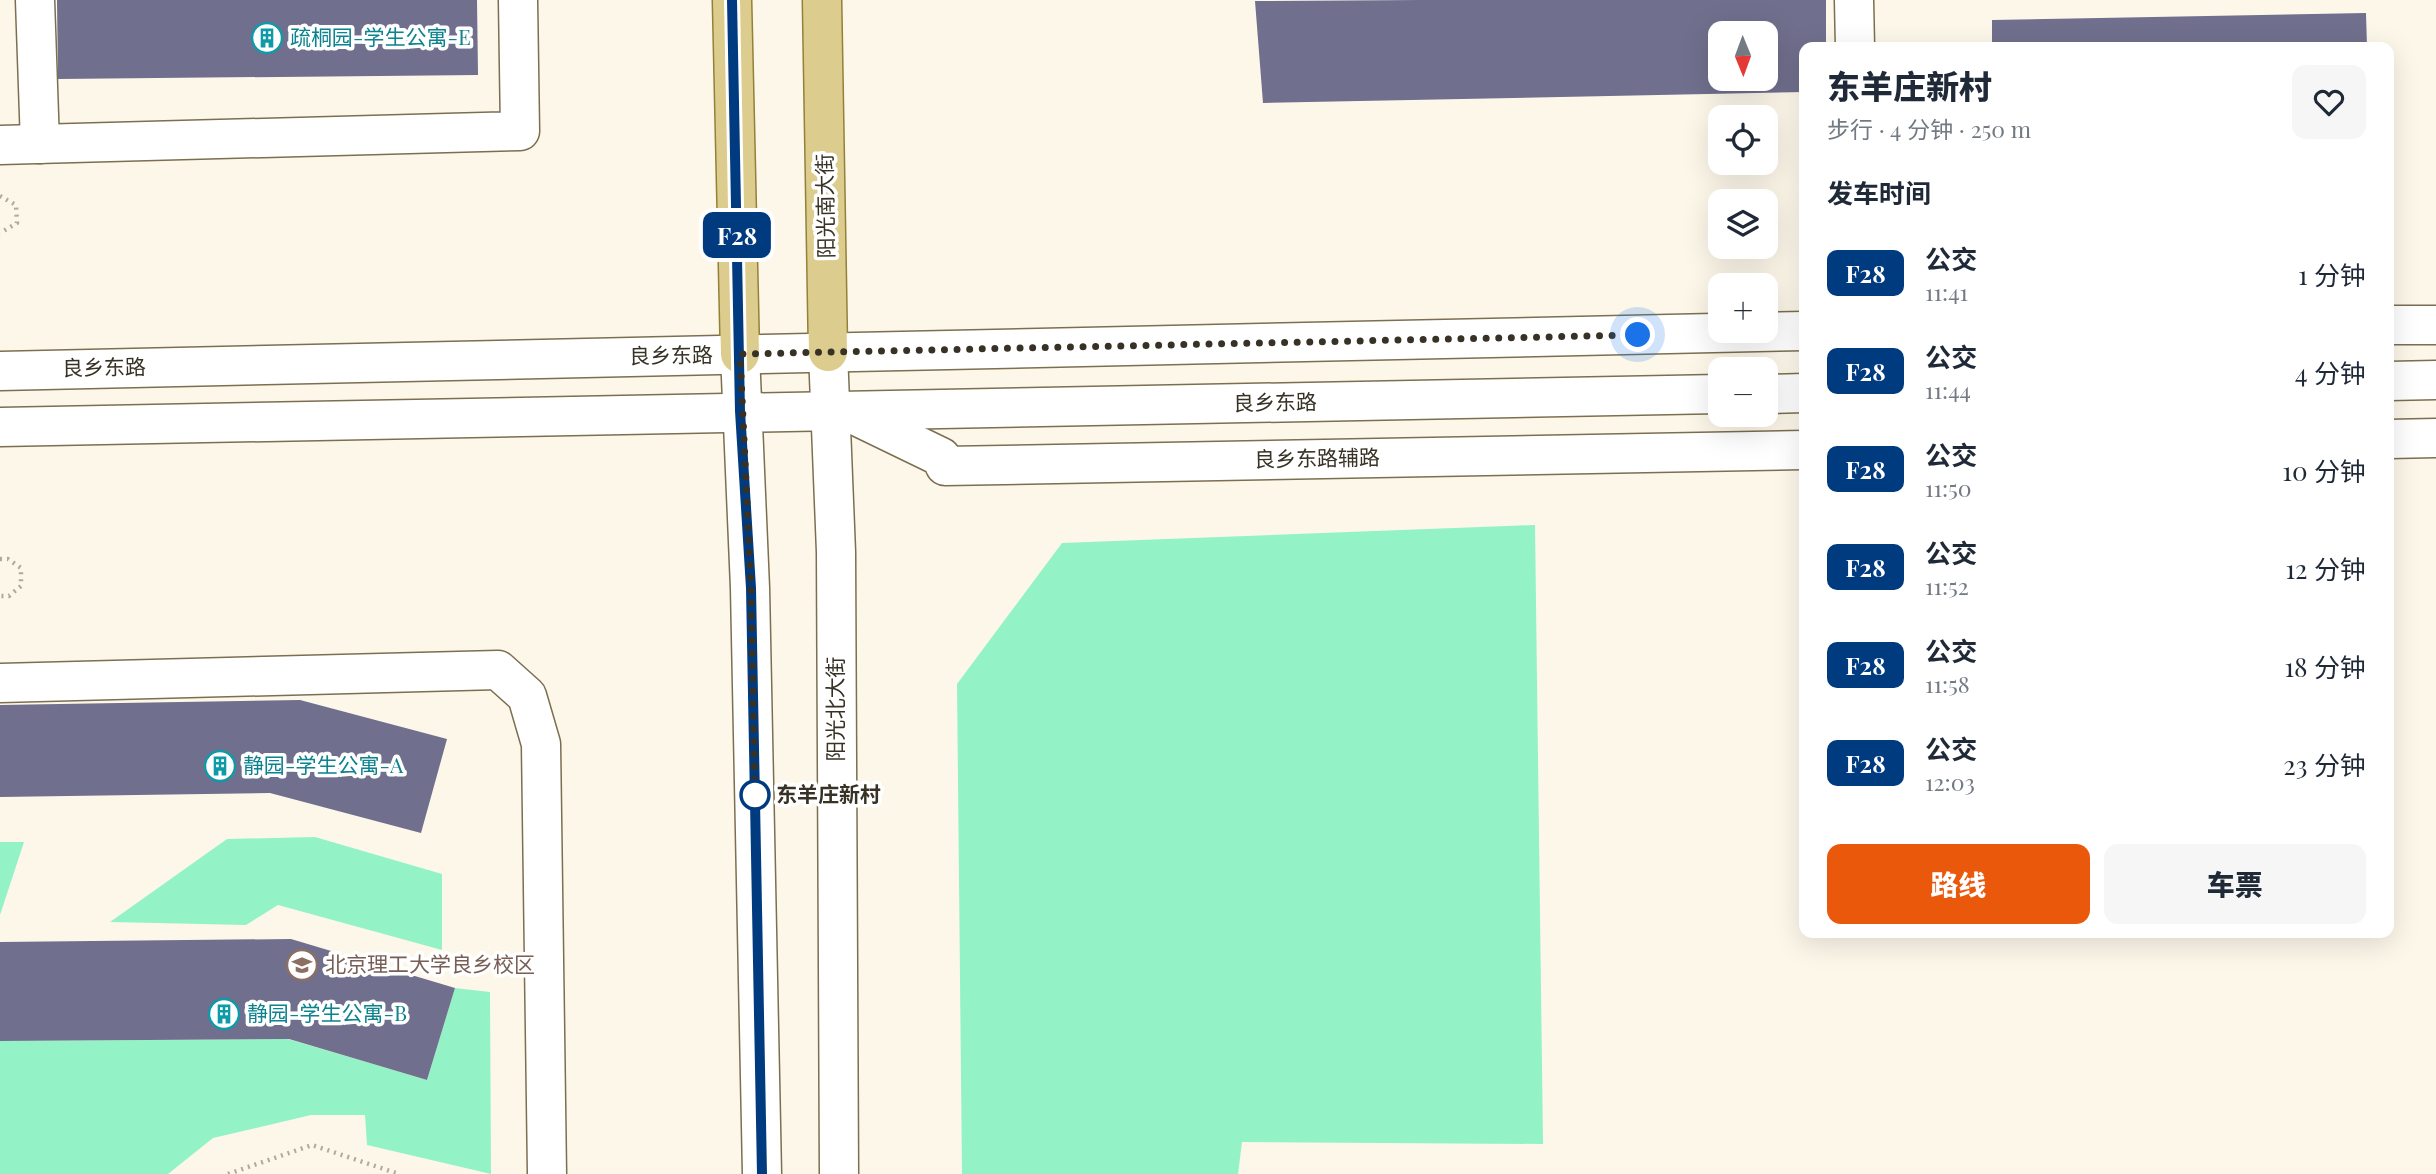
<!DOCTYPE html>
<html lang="zh">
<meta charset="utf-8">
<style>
body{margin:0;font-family:"Playfair Display","Noto Sans SC",serif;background:#f6f6f7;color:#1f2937;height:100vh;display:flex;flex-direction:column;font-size:26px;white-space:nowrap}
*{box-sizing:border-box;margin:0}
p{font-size:23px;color:#747a83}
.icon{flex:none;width:38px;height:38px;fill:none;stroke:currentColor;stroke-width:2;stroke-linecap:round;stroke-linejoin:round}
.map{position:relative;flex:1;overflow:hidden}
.details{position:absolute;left:1799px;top:42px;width:595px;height:896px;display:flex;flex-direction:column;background:#fff;border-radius:14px;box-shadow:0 7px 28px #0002}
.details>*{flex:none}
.badge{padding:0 14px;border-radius:10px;font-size:24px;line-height:46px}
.needle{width:46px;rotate:179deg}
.fabs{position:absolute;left:1708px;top:21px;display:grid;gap:14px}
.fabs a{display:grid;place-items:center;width:70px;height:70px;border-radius:14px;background:#fff;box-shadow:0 7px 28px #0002;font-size:35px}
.you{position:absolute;width:35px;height:35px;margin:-18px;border:5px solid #fff;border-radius:50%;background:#1a73e8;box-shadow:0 0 0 10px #1a73e833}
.map>.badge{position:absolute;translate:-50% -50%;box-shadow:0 0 0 4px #fff}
h2{padding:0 28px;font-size:26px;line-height:63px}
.round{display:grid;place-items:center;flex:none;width:74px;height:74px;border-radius:14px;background:#f6f6f7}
.head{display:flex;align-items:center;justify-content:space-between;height:119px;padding:0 28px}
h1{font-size:33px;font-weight:800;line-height:52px}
.cta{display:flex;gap:14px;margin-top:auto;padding:14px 28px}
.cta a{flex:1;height:80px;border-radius:14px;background:#ea580c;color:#fff;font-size:28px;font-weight:800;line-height:80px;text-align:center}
.cta a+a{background:#f6f6f7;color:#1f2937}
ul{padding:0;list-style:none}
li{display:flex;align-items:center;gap:21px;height:98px;padding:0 28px}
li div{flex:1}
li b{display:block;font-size:26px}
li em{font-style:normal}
li .badge{min-width:77px;font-weight:700;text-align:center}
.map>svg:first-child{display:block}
.green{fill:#93f3c7}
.building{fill:#706f8d;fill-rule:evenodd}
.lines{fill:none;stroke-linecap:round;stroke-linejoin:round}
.minor-casing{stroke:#7b6f50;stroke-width:41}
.secondary-casing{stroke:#7b6f50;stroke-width:41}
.primary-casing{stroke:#938138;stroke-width:41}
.path{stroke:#afaa9d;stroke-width:4.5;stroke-dasharray:2 5;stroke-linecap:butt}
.minor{stroke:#fff;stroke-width:38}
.secondary{stroke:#fff;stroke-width:38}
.primary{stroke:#dccd8e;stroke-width:38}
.line-casing{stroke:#fff;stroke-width:16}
.line{stroke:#003b80;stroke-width:10}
.walk{stroke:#373225;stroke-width:7;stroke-dasharray:0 12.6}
.stop-dot{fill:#fff;stroke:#003b80;stroke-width:3.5}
.labels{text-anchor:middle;stroke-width:7;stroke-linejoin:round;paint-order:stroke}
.culture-label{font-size:21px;fill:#0d838f;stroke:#fff;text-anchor:start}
.street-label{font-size:21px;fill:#373225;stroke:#fff}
.stop-label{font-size:21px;font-weight:bold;fill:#373225;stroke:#fff;text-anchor:start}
.education-label{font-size:21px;fill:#785e54;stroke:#fff;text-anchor:start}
</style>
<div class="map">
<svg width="2436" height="1174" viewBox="0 0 2436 1174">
<rect width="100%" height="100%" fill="#fdf7ea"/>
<g class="green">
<path d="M 1535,525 L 1543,1144 L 1242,1142 L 1238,1174 L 962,1174 L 957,684 L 1062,543 Z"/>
<path d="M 315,837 L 442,874 L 442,950 L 278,905 L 246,925 L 110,922 L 227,839 Z"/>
<path d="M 0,842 L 24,842 L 0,915 Z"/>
<path d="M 455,988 L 490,992 L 491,1174 L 367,1145 L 365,1115 L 311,1115 L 213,1138 L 168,1174 L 0,1174 L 0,1041 L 288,1039 L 427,1080 Z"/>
</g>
<g class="building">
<path d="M 57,0 L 477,0 L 478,75 L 58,79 Z"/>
<path d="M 1420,0 L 1826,0 L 1826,47 L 1804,47 L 1804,92 L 1263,103 L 1255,1 ZM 1720,33 L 1766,33 L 1766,79 L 1720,79 Z"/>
<path d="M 2366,13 L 2367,47 L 1992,47 L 1992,20 Z"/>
<path d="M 300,700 L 447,739 L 421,833 L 270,793 L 0,797 L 0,705 Z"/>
<path d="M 291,939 L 455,988 L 427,1080 L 289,1039 L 0,1041 L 0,942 Z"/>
</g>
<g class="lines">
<g class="minor-casing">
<g id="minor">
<path d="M 35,0 L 40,144"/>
<path d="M 1854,0 L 1855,47"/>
<path d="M 0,145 L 520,131 L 518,0"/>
<path d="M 846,411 L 941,457 L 945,466 L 1804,450"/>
<path d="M 2389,439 L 2436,438"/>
<path d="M 0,683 L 498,670 L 527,696 L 541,744 L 547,1174"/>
</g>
</g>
<g class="secondary-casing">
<g id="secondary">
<path d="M 2389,325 L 2436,325"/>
<path d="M 828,352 L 836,552 L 839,1174"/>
<path d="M 740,354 L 750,588 L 762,1174"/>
<path d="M 0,371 L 1804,331"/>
<path d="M 2389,381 L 2436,380"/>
<path d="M 1766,394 L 1804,393"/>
<path d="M 0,427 L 1720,394"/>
</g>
</g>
<g class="primary-casing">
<g id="primary">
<path d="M 732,0 L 740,354"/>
<path d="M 822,0 L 828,352"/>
</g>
</g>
<g class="path">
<path d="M 0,196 L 16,205 L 17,223 L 0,233"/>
<path d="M 0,559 L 8,559 L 21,568 L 21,586 L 9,596 L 0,596"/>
<path d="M 228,1174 L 312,1145 L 399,1174"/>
</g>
<use href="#minor" class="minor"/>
<use href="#secondary" class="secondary"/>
<use href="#primary" class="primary"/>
</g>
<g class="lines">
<g class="line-casing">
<path id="line" d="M 732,0 L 740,411 L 751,588 L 762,1174"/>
</g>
<use href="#line" class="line"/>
<path class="walk" d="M 755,795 L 755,806 L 751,588 L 740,354 L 1638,335"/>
</g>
<defs>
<g id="building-ring" transform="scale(1.575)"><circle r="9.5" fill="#fff" stroke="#0f9aa8" stroke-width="1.5"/><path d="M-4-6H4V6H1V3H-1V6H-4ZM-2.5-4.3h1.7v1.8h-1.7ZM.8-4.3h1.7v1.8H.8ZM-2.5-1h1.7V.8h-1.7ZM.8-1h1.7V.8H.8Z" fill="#0f9aa8"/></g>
<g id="university-ring" transform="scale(1.575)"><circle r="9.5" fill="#fff" stroke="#8d6e63" stroke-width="1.5"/><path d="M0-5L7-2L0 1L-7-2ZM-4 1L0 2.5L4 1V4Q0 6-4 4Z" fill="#8d6e63"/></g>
</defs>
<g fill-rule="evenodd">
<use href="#building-ring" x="267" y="38"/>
<use href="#building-ring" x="220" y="766"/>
<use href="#university-ring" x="302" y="965"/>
<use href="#building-ring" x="224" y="1014"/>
</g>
<circle class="stop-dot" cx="755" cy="795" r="14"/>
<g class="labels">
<g class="culture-label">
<text x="290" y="45">疏桐园-学生公寓-E</text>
<text x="243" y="773">静园-学生公寓-A</text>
<text x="247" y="1021">静园-学生公寓-B</text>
</g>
<g class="street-label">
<text transform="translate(826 206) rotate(-91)" y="7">阳光南大街</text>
<text transform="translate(671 356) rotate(-1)" y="7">良乡东路</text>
<text transform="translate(104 368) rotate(-1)" y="7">良乡东路</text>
<text transform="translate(1275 403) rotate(-1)" y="7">良乡东路</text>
<text transform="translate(1317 459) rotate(-1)" y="7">良乡东路辅路</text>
<text transform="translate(836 709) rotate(-90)" y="7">阳光北大街</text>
</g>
<g class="stop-label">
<text x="776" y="802">东羊庄新村</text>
</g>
<g class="education-label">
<text x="325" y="972">北京理工大学良乡校区</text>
</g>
</g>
</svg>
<div class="fabs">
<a><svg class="needle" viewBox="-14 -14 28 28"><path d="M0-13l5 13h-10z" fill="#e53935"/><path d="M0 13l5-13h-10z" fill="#747a83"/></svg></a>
<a><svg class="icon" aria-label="locate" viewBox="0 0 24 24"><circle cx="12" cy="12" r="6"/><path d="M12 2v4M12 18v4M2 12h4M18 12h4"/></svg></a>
<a><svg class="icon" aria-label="layers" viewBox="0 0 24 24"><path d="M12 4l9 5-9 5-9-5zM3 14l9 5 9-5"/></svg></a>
<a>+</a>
<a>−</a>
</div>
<div class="you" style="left:1638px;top:335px"></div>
<b class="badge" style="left:737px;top:235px;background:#003b80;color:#fff">F28</b>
<section class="details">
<div class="head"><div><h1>东羊庄新村</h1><p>步行 · 4 分钟 · 250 m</p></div><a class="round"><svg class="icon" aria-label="heart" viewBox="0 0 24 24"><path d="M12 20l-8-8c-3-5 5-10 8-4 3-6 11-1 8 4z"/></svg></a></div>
<h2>发车时间</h2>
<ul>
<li><span class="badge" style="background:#003b80;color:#fff">F28</span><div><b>公交</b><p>11:41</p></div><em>1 分钟</em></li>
<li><span class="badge" style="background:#003b80;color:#fff">F28</span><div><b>公交</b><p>11:44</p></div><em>4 分钟</em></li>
<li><span class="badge" style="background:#003b80;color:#fff">F28</span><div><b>公交</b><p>11:50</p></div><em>10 分钟</em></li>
<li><span class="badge" style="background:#003b80;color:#fff">F28</span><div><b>公交</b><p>11:52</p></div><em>12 分钟</em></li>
<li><span class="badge" style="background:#003b80;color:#fff">F28</span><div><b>公交</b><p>11:58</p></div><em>18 分钟</em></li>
<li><span class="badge" style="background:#003b80;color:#fff">F28</span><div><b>公交</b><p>12:03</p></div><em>23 分钟</em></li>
</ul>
<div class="cta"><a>路线</a><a>车票</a></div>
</section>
</div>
